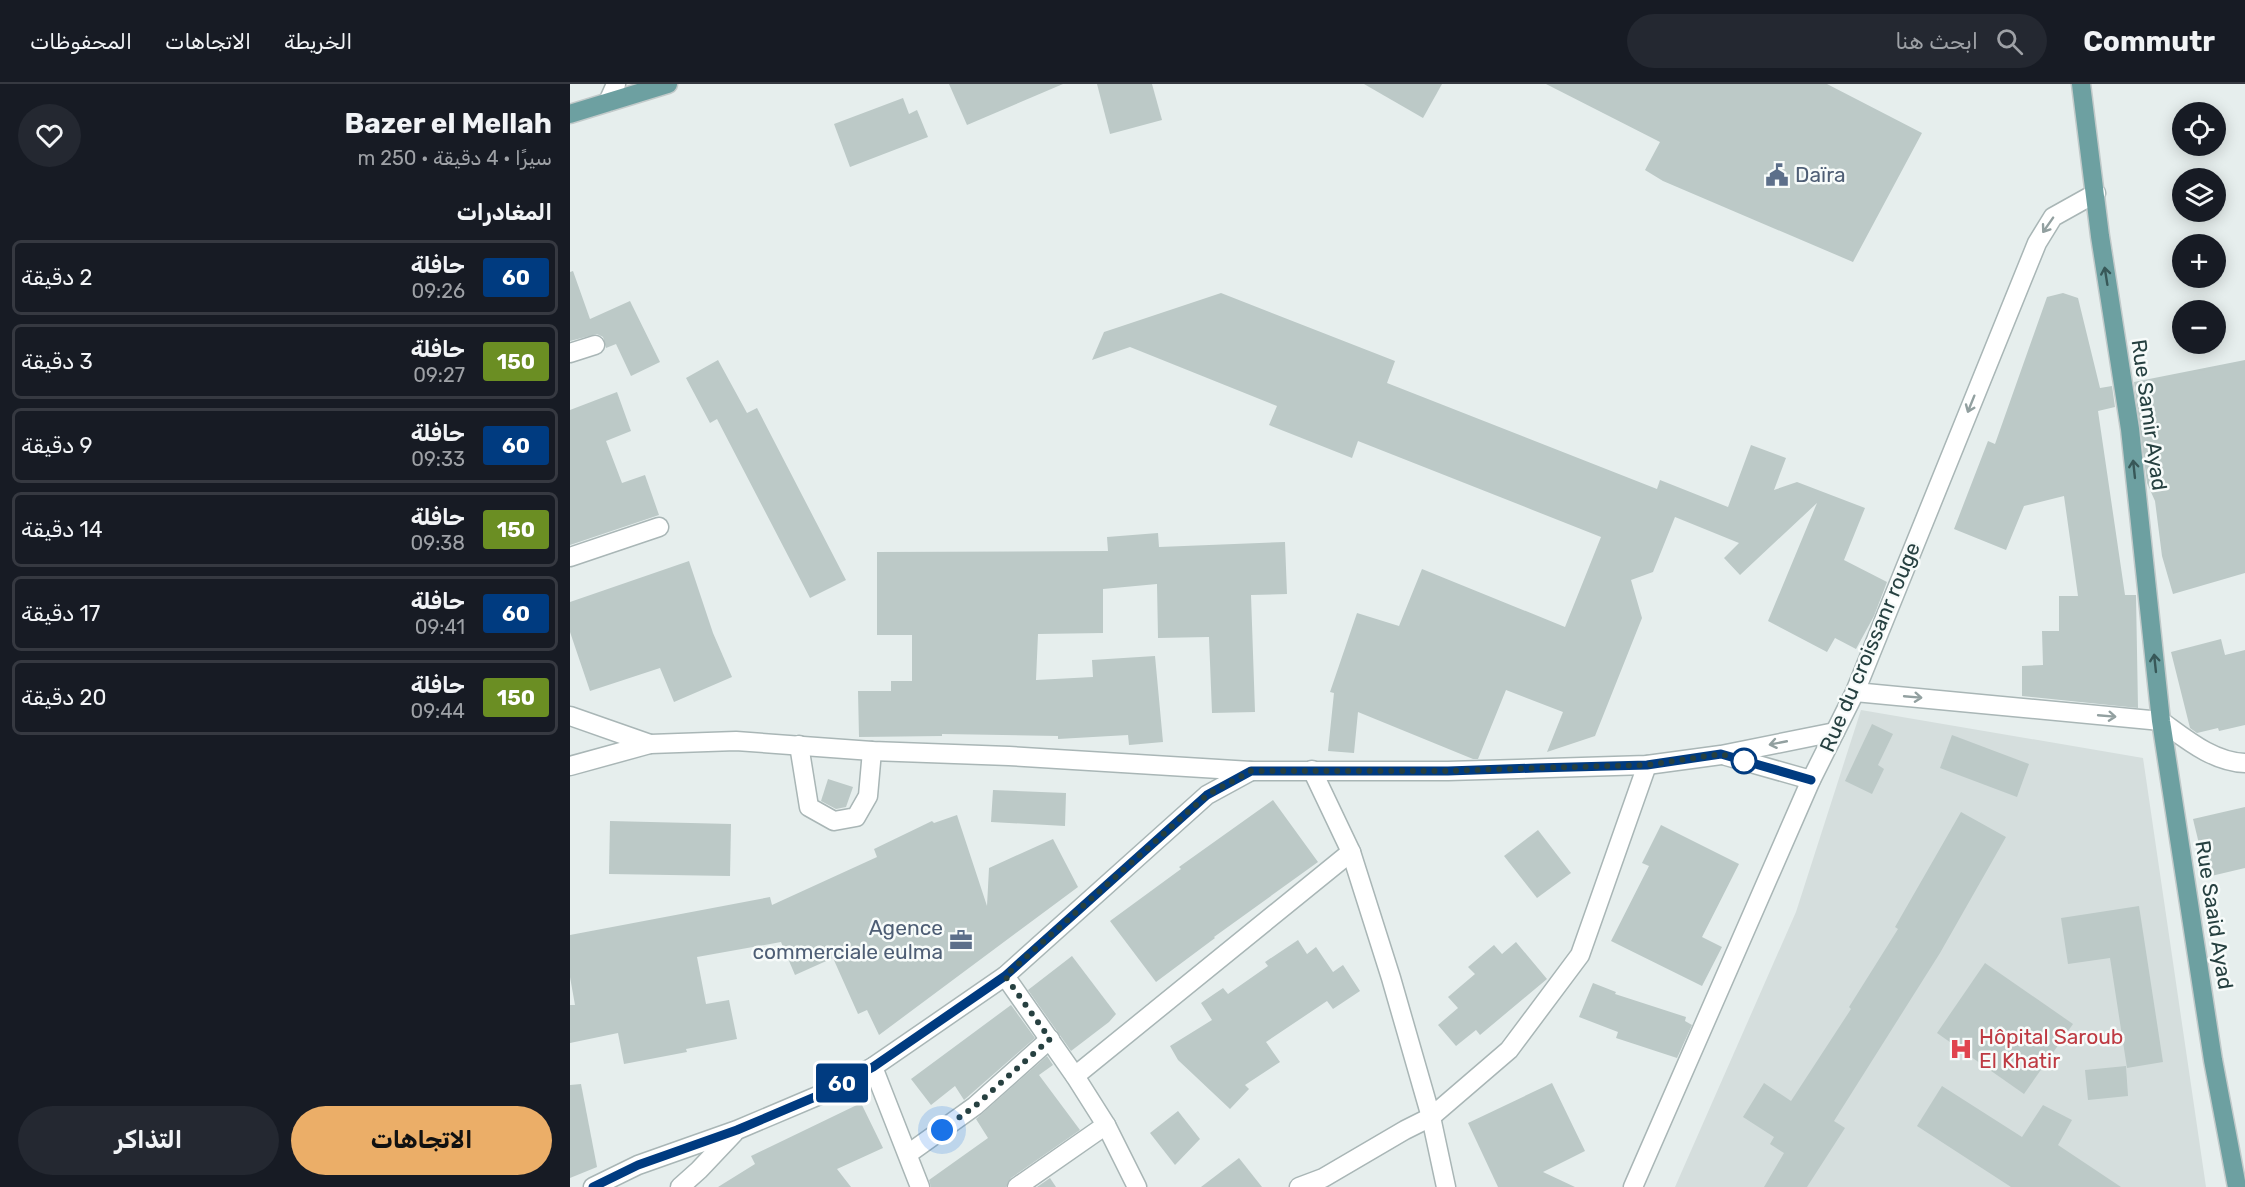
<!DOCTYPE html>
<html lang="ar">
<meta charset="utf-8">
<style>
body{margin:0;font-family:Rubik,"Noto Naskh Arabic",sans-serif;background:#242831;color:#f1f3f6;direction:rtl;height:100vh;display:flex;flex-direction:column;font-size:22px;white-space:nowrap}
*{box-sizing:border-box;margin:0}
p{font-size:20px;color:#9ea1a6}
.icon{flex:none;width:33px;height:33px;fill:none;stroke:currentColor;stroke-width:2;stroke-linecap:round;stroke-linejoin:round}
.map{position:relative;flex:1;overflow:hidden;direction:ltr}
.panel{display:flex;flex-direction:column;background:#171b24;width:570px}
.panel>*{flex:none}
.badge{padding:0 12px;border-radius:4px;font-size:21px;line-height:39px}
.controls{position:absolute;left:1602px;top:18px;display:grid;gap:12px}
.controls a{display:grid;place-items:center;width:54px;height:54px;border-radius:50%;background:#171b24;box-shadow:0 3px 15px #0003;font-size:30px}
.you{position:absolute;width:30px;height:30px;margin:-15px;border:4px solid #fff;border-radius:50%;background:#1a73e8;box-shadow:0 0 0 9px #1a73e833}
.map>.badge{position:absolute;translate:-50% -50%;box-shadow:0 0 0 3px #fff}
h2{padding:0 18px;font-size:22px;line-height:54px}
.round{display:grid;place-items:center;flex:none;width:63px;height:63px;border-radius:32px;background:#242831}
.headline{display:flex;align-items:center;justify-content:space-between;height:102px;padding:0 18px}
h1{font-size:28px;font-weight:700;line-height:45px}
.button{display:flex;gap:12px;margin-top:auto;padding:12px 18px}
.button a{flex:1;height:69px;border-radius:36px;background:#ebae68;color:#111;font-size:24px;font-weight:700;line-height:69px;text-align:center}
.button a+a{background:#242831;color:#f1f3f6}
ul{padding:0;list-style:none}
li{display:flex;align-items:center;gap:18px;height:75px;margin:0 12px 9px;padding:0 6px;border:3px solid #363941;border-radius:9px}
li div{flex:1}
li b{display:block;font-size:22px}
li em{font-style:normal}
li .badge{min-width:66px;font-weight:700;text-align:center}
header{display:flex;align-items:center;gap:36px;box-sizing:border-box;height:84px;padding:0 30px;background:#171b24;border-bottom:2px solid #363941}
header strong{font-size:28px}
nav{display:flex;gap:33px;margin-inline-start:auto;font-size:21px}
.search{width:420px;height:54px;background:#242831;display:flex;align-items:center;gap:15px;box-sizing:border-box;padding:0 21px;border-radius:33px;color:#9ea1a6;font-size:22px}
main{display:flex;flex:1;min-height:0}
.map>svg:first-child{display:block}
.built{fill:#d5dedd}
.building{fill:#bcc9c7}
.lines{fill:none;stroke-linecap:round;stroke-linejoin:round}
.minor-casing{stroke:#a9b6b6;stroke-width:21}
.major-casing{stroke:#c2caca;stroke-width:21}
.minor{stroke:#fff;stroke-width:18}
.major{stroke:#6da0a1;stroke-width:18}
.oneway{stroke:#92a0a0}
.oneway2{stroke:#385858}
.line-casing{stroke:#fff;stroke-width:14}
.line{stroke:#003b80;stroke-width:9}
.walk{stroke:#264040;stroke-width:6;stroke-dasharray:0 10.8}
.stop-dot{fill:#fff;stroke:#003b80;stroke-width:3}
.labels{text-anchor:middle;stroke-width:5;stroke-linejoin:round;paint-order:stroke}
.service-label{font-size:21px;fill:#4e5e75;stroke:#f7fbfa;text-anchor:start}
.street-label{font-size:21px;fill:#264040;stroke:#f7fbfa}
.health-label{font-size:21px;fill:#be3a42;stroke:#f7fbfa;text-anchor:start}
</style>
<header>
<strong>Commutr</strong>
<div class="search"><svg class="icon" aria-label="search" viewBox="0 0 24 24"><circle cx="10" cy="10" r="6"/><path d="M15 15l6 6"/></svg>ابحث هنا</div>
<nav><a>الخريطة</a><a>الاتجاهات</a><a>المحفوظات</a></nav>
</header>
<main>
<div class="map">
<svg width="1675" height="1103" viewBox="0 0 1675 1103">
<rect width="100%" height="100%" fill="#e6eeed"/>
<path class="built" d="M 1291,626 L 1573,674 L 1636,1103 L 1105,1103 L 1226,828 Z"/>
<g class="building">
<path d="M 379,0 L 493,0 L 397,41 Z"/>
<path d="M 527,0 L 582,0 L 592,36 L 540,50 Z"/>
<path d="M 794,0 L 872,0 L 853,34 Z"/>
<path d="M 976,0 L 1257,0 L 1352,49 L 1283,178 L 1093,97 L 1075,86 L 1090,58 Z"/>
<path d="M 333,14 L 339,30 L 347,26 L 358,53 L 280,83 L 264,40 Z"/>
<path d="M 3,187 L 20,235 L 60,217 L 90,278 L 61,292 L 46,260 L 36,264 L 33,253 L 27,250 L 0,257 L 0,188 Z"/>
<path d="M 651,209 L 825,277 L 817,299 L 1087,405 L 1090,396 L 1158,423 L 1181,361 L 1216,374 L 1204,406 L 1227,398 L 1295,424 L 1274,476 L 1317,498 L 1304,532 L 1286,565 L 1265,554 L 1257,568 L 1198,537 L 1247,419 L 1170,491 L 1154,474 L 1169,459 L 1105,433 L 1083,488 L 1061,496 L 1072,534 L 1025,652 L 977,668 L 993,628 L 936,606 L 908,675 L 903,675 L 788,628 L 784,669 L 758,667 L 764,609 L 760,608 L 787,529 L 829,542 L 852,485 L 995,543 L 1031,453 L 788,357 L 782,374 L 699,341 L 707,322 L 560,263 L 522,276 L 534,248 Z"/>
<path d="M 1493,209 L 1508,214 L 1530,304 L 1542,302 L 1545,323 L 1528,327 L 1555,511 L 1566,511 L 1568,624 L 1452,612 L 1452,582 L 1473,581 L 1472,547 L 1489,547 L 1489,512 L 1508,512 L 1494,412 L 1454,422 L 1436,466 L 1384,445 L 1418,357 L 1425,360 L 1477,213 Z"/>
<path d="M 148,276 L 177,329 L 187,324 L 276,496 L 240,514 L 147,335 L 140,339 L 116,294 Z"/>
<path d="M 1675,276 L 1675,489 L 1603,510 L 1592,472 L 1585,417 L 1577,399 L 1564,298 Z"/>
<path d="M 47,308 L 61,347 L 36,357 L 52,399 L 75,391 L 89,431 L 0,461 L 0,326 Z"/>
<path d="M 588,449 L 589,463 L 715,458 L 717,510 L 681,511 L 685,628 L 642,629 L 639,553 L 588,554 L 587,500 L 533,505 L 533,549 L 468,550 L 466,596 L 523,593 L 522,576 L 585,572 L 593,658 L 559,661 L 558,651 L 488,655 L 488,652 L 372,650 L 372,652 L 289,653 L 288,607 L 321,607 L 321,597 L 342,597 L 342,551 L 307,551 L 307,468 L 538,467 L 537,453 Z"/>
<path d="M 119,477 L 143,549 L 162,593 L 104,618 L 90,584 L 20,607 L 0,548 L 0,518 Z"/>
<path d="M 1651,555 L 1655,571 L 1675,566 L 1675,641 L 1649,647 L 1648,644 L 1627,649 L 1620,644 L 1601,568 Z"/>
<path d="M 1302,640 L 1323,650 L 1308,681 L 1314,685 L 1302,710 L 1275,697 Z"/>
<path d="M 1382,651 L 1459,680 L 1447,713 L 1370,684 Z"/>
<path d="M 258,695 L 283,703 L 276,723 L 266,725 L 251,717 Z"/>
<path d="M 423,706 L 496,709 L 495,742 L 421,738 Z"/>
<path d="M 703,716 L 748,778 L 644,853 L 645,854 L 586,898 L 540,837 L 611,785 L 609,783 Z"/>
<path d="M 1675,723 L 1675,784 L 1637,793 L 1623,735 Z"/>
<path d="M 1391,728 L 1436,753 L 1370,869 L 1264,1037 L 1275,1044 L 1237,1103 L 1194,1103 L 1214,1069 L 1200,1060 L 1204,1053 L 1173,1033 L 1194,999 L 1221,1017 L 1281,925 L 1279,923 L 1328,845 L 1325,843 Z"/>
<path d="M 387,731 L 417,822 L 419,784 L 483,755 L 508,803 L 309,951 L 297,926 L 288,930 L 263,874 L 225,891 L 211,858 L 127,873 L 136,920 L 159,916 L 167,955 L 116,965 L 117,968 L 54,980 L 48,949 L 0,959 L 0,921 L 5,921 L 0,893 L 0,851 L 200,813 L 202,821 L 307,773 L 304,765 L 362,737 L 364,739 Z"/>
<path d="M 40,737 L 161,740 L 160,792 L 39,790 Z"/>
<path d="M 1091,741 L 1169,780 L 1132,853 L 1152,863 L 1132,902 L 1041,857 L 1079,782 L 1072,779 Z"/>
<path d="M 968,746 L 1001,789 L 967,814 L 934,772 Z"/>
<path d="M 1569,822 L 1593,978 L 1557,984 L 1540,874 L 1498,880 L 1491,834 Z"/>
<path d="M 728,856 L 737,870 L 746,863 L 763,888 L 773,881 L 790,907 L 763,925 L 757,917 L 696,958 L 710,978 L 675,1001 L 679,1005 L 660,1025 L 608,976 L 600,962 L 642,936 L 631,919 L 653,904 L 658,910 L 698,882 L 695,878 Z"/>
<path d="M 946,858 L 977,895 L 910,951 L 906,946 L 886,962 L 868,941 L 888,924 L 878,913 L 905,890 L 898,883 L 924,861 L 932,870 Z"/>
<path d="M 502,872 L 546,930 L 539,938 L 501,967 L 458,906 Z"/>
<path d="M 1415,879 L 1503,940 L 1454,1010 L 1367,949 Z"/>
<path d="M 1023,899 L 1046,908 L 1045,910 L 1116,933 L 1115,937 L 1122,941 L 1107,974 L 1046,954 L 1048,948 L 1009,933 Z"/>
<path d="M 441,921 L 465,954 L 394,1016 L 385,1002 L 361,1021 L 341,995 Z"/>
<path d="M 477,972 L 483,981 L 469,991 L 510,1046 L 441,1094 L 436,1103 L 361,1103 L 359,1096 L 418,1054 L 406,1035 Z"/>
<path d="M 1556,982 L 1558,1012 L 1518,1016 L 1515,986 Z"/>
<path d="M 982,999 L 1015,1067 L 973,1088 L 1005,1103 L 928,1103 L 898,1039 Z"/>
<path d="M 11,1000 L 27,1083 L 0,1094 L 0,1001 Z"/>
<path d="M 1372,1002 L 1452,1053 L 1473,1021 L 1502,1036 L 1488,1061 L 1551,1103 L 1441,1103 L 1347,1042 Z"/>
<path d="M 291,1019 L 313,1064 L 267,1085 L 281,1103 L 148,1103 L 185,1080 L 181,1072 Z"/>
<path d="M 608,1027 L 630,1055 L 605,1081 L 580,1049 Z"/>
<path d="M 669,1074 L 692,1103 L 631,1103 Z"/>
<path d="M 480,1094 L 486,1103 L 467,1103 Z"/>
</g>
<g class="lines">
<g class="minor-casing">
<g id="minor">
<path d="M 38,18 L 46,0"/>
<path d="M 0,269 L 25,261"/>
<path d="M 0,473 L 89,443"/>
<path d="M 1285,608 L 1591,637 C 1616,655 1643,678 1675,679"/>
<path d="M 0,632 L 80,660 L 166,657 L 302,667 L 439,672 L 681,687 L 878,687 L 1077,681 L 1151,671 L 1265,648"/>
<path d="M 229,661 L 239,723 L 264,737 L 286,733 L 298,712 L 302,667"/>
<path d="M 1156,672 L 1241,696"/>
<path d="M 0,682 L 80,660"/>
<path d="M 742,686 L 781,768 L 821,894 L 861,1033 L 876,1103"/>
<path d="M 435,892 L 505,992 L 536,1041 L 567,1103"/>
<path d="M 303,983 L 350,1103"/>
<path d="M 505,992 L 781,768"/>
<path d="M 338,1070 L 405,1022 L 480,955"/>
<path d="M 23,1103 L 68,1081 L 167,1046 L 252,1010 L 303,983 L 435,892 L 637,711 L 681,687"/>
<path d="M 110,1103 L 129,1086 L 164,1049"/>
<path d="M 447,1103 L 536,1041"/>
<path d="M 729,1103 L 753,1094 L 835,1046 L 861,1033 L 939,966 L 1010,871 L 1077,681"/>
<path d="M 1063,1103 L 1241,696 L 1285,608 L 1467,159 L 1483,133 L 1526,109"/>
</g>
</g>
<g class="major-casing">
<g id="major">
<path d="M 1511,0 L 1530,152 L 1560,345 L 1591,637 L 1643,976 L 1667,1103"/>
<path d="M 0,30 L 98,0"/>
</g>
</g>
<use href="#minor" class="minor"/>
<use href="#major" class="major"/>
</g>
<defs><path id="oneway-shaft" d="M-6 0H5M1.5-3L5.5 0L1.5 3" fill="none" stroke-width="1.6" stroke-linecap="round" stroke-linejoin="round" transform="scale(1.5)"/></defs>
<g class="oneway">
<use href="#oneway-shaft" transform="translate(1478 141) rotate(125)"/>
<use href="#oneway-shaft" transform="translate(1401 320) rotate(112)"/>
<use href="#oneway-shaft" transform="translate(1343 613) rotate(5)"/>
<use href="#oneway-shaft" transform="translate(1537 632) rotate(5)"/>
<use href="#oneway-shaft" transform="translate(1208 659) rotate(169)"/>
</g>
<g class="oneway2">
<use href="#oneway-shaft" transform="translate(1536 192) rotate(-99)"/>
<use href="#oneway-shaft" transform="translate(1564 385) rotate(-96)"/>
<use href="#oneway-shaft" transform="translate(1585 579) rotate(-96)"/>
</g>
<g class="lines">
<g class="line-casing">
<path id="line" d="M 23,1103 L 68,1081 L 167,1046 L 252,1010 L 303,983 L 435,892 L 637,711 L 681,687 L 878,687 L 966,684 L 1077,681 L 1151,670 L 1241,696"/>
</g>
<use href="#line" class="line"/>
<path class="walk" d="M 372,1046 L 405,1022 L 480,955 L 435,892 L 637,711 L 681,687 L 878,687 L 966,684 L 1077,681 L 1151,670 L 1174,677"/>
</g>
<defs>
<g id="civic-bare" transform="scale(1.8)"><path d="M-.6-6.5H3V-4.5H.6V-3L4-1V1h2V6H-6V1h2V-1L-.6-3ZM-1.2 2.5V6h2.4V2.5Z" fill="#5c6f8a" stroke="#f7fbfa" stroke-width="2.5" paint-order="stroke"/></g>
<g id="office-bare" transform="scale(1.8)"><path d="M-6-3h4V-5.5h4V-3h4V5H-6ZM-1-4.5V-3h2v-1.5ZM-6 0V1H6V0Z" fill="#5c6f8a" stroke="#f7fbfa" stroke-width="2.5" paint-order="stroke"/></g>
<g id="hospital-bare" transform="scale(1.8)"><path d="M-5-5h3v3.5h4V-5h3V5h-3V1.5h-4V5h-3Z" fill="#e0444e" stroke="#f7fbfa" stroke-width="2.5" paint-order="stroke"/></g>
</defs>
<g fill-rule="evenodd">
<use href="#civic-bare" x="1207" y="91"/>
<use href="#office-bare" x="391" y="856"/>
<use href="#hospital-bare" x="1391" y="965"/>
</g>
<circle class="stop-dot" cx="1174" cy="677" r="12"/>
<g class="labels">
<g class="service-label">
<text x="1225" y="98">Daïra</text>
<text x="373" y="851" text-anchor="end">Agence<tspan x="373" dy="24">commerciale eulma</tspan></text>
</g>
<g class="street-label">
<text transform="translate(1579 331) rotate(82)" y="7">Rue Samir Ayad</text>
<text transform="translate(1300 563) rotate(-67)" y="7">Rue du croissanr rouge</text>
<text transform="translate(1644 831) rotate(81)" y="7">Rue Saaid Ayad</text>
</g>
<g class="health-label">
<text x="1409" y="960">Hôpital Saroub<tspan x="1409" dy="24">El Khatir</tspan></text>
</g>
</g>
</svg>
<div class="controls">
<a><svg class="icon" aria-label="locate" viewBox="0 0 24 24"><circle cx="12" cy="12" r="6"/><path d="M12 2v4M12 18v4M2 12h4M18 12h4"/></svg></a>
<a><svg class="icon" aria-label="layers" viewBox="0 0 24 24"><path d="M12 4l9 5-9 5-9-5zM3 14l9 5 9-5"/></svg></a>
<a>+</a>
<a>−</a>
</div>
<div class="you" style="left:372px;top:1046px"></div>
<b class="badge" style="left:272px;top:999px;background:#003b80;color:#fff">60</b>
</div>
<section class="panel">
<div class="headline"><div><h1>Bazer el Mellah</h1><p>سيرًا · 4 دقيقة · 250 m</p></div><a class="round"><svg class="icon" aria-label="heart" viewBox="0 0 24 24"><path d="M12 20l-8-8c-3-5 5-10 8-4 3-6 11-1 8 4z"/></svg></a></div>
<h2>المغادرات</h2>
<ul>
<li><span class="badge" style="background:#003b80;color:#fff">60</span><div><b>حافلة</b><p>09:26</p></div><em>2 دقيقة</em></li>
<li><span class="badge" style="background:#6b8e23;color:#fff">150</span><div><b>حافلة</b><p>09:27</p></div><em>3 دقيقة</em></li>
<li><span class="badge" style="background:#003b80;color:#fff">60</span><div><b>حافلة</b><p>09:33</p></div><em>9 دقيقة</em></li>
<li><span class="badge" style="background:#6b8e23;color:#fff">150</span><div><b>حافلة</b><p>09:38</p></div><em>14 دقيقة</em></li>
<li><span class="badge" style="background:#003b80;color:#fff">60</span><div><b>حافلة</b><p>09:41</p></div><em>17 دقيقة</em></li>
<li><span class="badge" style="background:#6b8e23;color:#fff">150</span><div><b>حافلة</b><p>09:44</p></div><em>20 دقيقة</em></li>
</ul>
<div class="button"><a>الاتجاهات</a><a>التذاكر</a></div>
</section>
</main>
